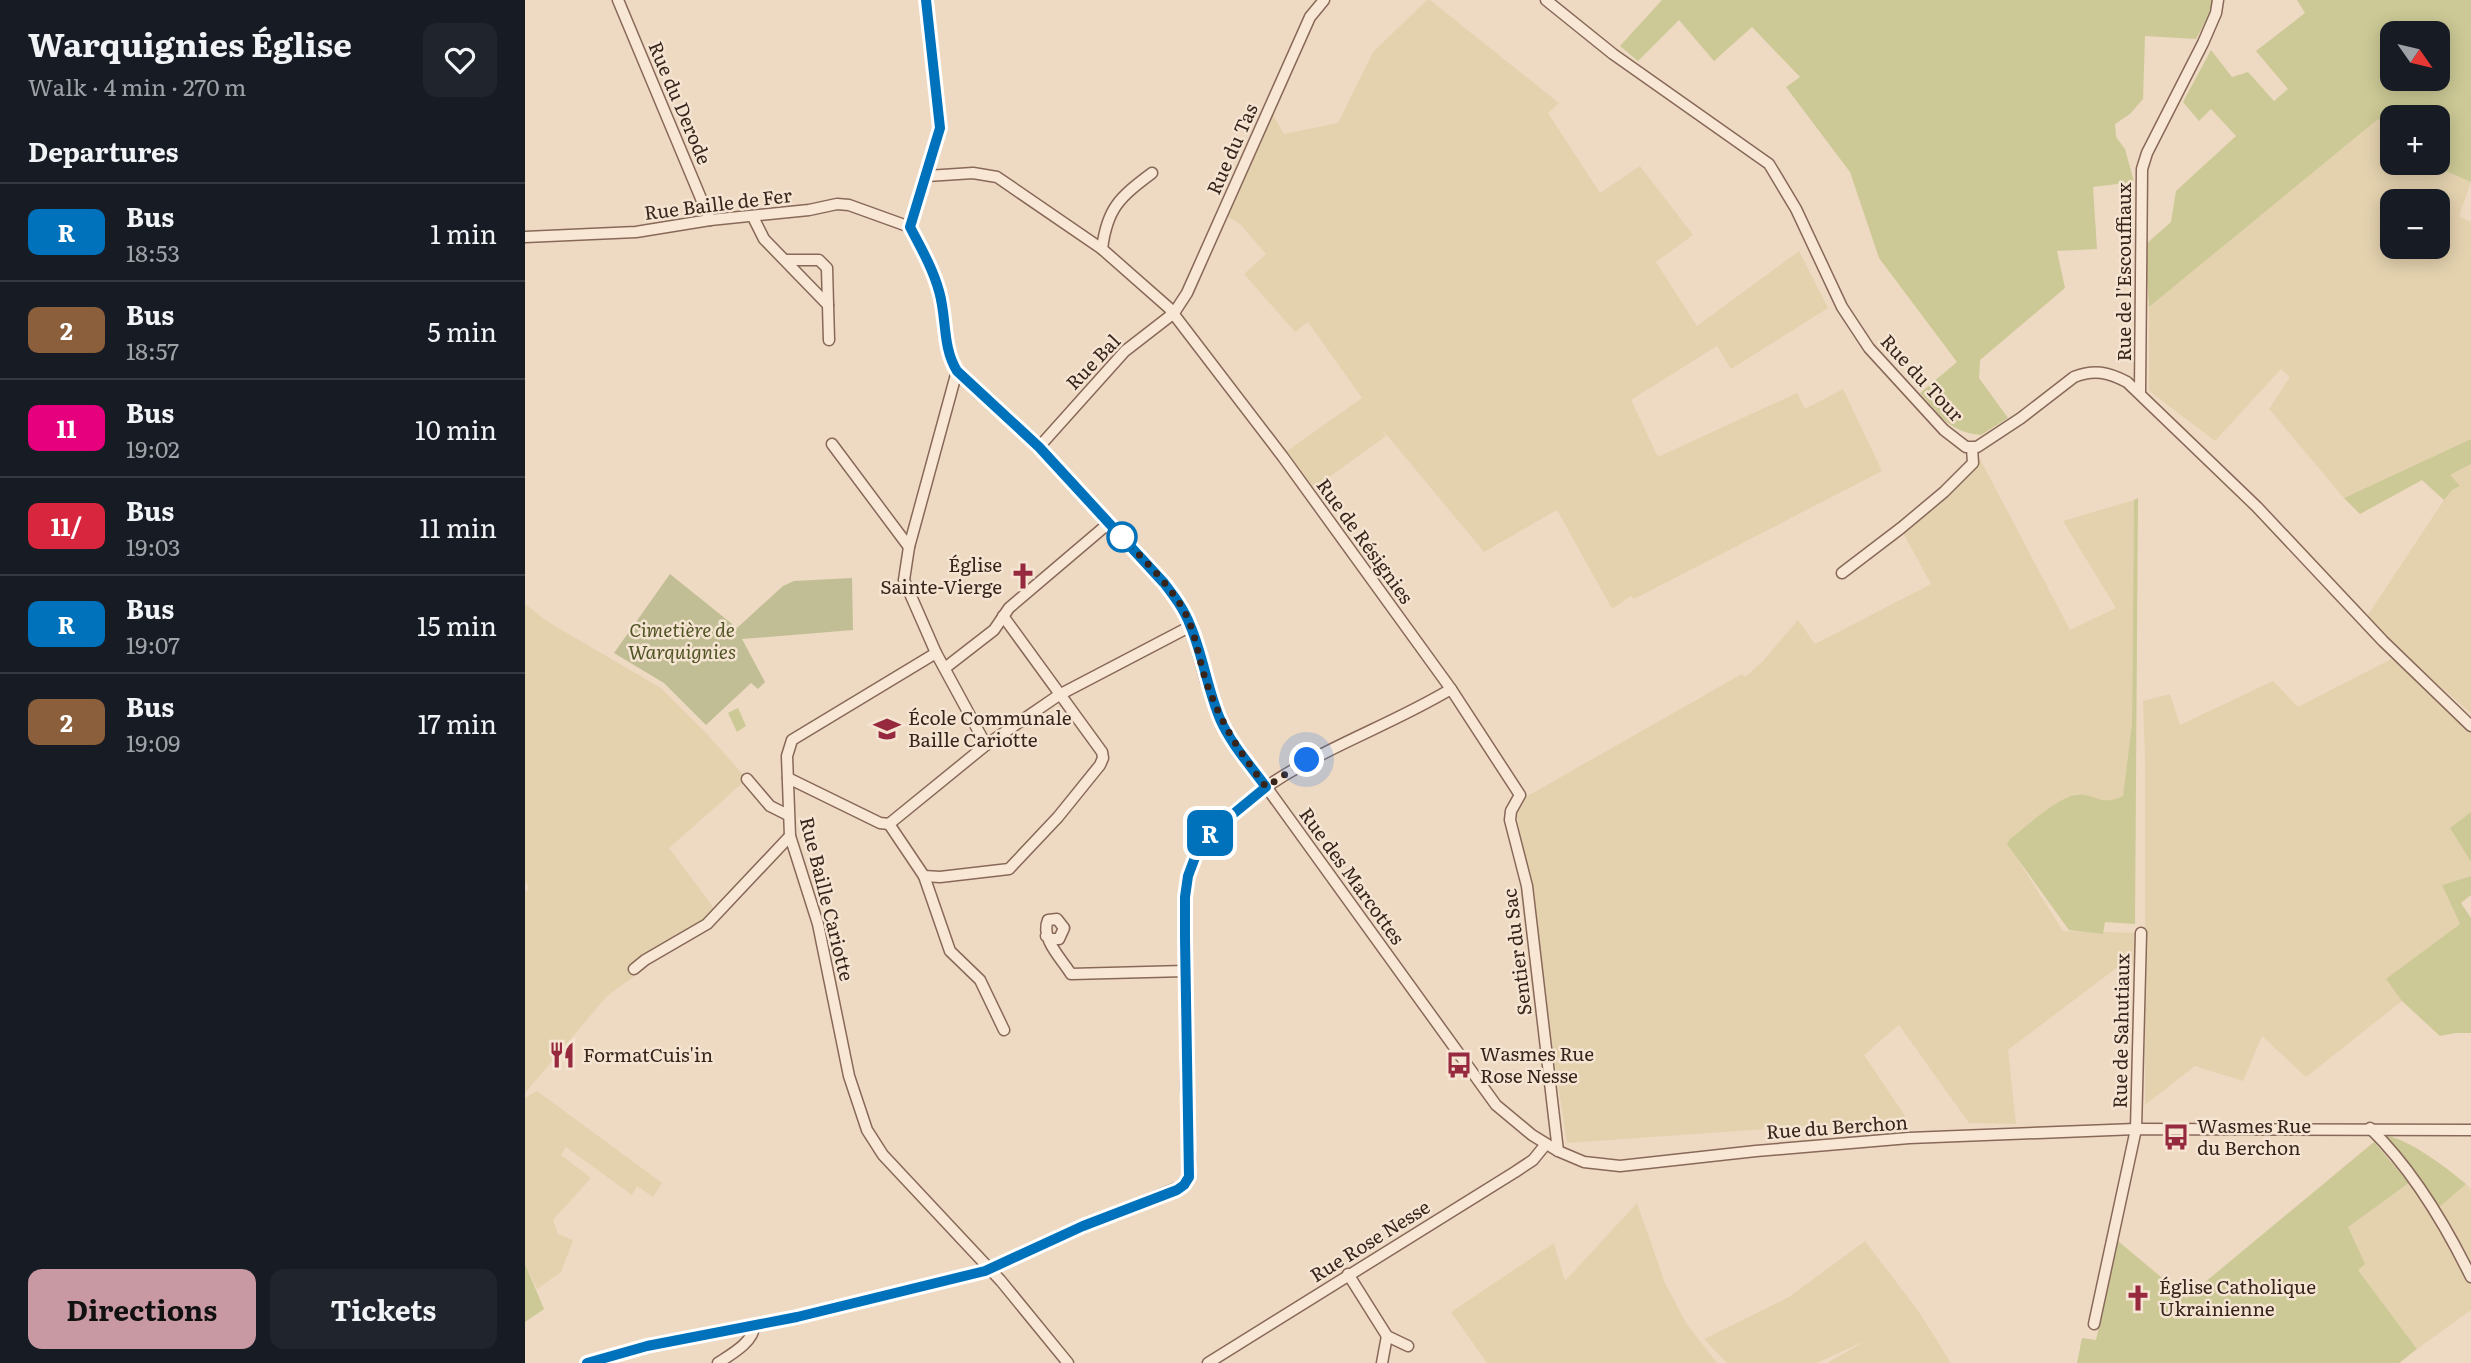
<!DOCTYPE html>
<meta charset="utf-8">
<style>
body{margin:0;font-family:Literata,serif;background:#20242c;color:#f1f3f6;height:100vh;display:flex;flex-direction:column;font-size:26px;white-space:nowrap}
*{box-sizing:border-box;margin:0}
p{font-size:23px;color:#9ea1a6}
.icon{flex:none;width:38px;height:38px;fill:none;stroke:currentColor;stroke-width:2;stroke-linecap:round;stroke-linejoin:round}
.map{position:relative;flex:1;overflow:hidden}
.sheet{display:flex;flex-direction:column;background:#171b24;width:525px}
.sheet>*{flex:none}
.badge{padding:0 14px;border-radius:10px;font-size:24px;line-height:46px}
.needle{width:46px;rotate:124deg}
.buttons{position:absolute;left:1855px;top:21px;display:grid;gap:14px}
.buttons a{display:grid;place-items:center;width:70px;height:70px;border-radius:14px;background:#171b24;box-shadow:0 4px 18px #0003;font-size:35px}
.you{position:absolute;width:35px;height:35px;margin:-18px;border:5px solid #fff;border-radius:50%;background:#1a73e8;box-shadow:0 0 0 10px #1a73e833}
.map>.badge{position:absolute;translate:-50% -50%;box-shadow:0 0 0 4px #fff}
h2{padding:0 28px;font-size:26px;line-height:63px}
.round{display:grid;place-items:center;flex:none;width:74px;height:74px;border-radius:14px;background:#20242c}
.head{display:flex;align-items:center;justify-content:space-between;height:119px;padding:0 28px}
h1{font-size:33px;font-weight:700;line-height:52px}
.primary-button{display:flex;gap:14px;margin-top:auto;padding:14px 28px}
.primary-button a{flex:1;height:80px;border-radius:14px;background:#c898a3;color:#111;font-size:28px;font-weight:700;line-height:80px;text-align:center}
.primary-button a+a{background:#20242c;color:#f1f3f6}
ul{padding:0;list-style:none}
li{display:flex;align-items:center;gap:21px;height:98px;padding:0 28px;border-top:2px solid #363941}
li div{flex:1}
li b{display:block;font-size:26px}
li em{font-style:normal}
li .badge{min-width:77px;font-weight:700;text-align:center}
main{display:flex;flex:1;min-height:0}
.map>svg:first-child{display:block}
.farmland{fill:#e4d2af;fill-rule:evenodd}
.green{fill:#ccc996;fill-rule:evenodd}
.cemetery{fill:#c1be95}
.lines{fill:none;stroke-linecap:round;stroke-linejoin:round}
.minor-casing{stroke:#886959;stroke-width:13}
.minor{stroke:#f9e7d5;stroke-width:10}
.line-casing{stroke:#fff;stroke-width:16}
.line{stroke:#0072bc;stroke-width:10}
.walk{stroke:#37251d;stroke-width:7;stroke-dasharray:0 12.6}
.stop-dot{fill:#fff;stroke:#0072bc;stroke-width:3.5}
.labels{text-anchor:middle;stroke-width:5;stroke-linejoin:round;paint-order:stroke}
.street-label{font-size:19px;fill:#37251d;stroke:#f5e4d1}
.poi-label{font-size:19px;fill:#37251d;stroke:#f5e4d1;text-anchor:start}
.park-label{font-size:19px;font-style:italic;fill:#515424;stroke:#f5e4d1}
</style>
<main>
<section class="sheet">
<div class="head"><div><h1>Warquignies Église</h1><p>Walk · 4 min · 270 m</p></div><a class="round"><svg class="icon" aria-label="heart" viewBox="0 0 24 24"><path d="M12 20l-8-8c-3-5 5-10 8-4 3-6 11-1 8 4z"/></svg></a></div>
<h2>Departures</h2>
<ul>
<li><span class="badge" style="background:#0072bc;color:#fff">R</span><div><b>Bus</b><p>18:53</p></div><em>1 min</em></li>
<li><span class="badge" style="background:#8b5e3c;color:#fff">2</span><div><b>Bus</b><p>18:57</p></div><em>5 min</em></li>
<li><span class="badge" style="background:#e6007e;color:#fff">11</span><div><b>Bus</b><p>19:02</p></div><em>10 min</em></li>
<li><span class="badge" style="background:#d7263d;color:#fff">11/</span><div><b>Bus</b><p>19:03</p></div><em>11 min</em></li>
<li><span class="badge" style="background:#0072bc;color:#fff">R</span><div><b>Bus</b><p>19:07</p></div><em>15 min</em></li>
<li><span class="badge" style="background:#8b5e3c;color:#fff">2</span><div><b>Bus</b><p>19:09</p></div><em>17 min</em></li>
</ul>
<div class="primary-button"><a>Directions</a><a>Tickets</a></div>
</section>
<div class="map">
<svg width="1946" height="1363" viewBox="0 0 1946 1363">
<rect width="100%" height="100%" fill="#eed9c2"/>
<g class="farmland">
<path d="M 902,0 L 905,0 L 1034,103 L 1023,113 L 1075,193 L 1115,166 L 1168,235 L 1131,262 L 1172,326 L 1274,251 L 1303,308 L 1206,369 L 1192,346 L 1106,400 L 1133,457 L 1272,393 L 1280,409 L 1318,389 L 1357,471 L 1109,599 L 1106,596 L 1087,609 L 1032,510 L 959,552 L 856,428 L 861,436 L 789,488 L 762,451 L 837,398 L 783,322 L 770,332 L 719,274 L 741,254 L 715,224 L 697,213 L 747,113 L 759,134 L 813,123 L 848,52 Z"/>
<path d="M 1853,118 L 1867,138 L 1867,163 L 1902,163 L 1946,182 L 1934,216 L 1946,222 L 1946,439 L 1819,498 L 1744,409 L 1765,377 L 1756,369 L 1690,441 L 1624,391 L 1624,307 ZM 1867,201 L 1913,201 L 1913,247 L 1867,247 Z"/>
<path d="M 1455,459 L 1545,630 L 1591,608 L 1538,521 L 1609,500 L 1607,723 L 1598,796 L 1585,802 L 1551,794 L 1535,801 L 1485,839 L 1483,844 L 1538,931 L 1616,933 L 1614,966 L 1594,966 L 1483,1050 L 1491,1124 L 1444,1123 L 1374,1025 L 1339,1055 L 1382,1119 L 1042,1143 L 990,803 L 1217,674 L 1220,677 L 1238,661 L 1273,620 L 1290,644 L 1406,584 L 1377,531 Z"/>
<path d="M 1946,464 L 1946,713 L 1839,621 L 1919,500 L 1927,490 L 1934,486 L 1925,475 Z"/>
<path d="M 0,604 L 23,622 L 136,688 L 181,733 L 222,779 L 144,848 L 191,911 L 185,921 L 82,996 L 0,1093 L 0,892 L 4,889 L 2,883 L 0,884 Z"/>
<path d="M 1872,656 L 1946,726 L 1946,812 L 1925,828 L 1946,862 L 1946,876 L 1917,885 L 1935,924 L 1862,979 L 1877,1001 L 1781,1077 L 1737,1036 L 1718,1081 L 1670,1066 L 1620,1105 L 1620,758 L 1618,701 L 1645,694 L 1655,725 L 1748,681 L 1773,707 Z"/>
<path d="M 12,1091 L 137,1183 L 128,1197 L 112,1186 L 107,1195 L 41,1147 L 36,1155 L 66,1178 L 28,1220 L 33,1234 L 48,1240 L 36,1272 L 12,1289 L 0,1264 L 0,1098 Z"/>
<path d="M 1885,1183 L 1908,1211 L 1941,1184 L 1946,1189 L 1946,1310 L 1892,1349 L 1833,1270 L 1822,1227 Z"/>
<path d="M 1112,1203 L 1140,1283 L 1161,1323 L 1192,1363 L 962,1363 L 926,1312 L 1029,1243 L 1040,1281 Z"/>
<path d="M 1340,1241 L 1394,1312 L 1426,1363 L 1302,1363 L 1342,1340 L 1292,1363 L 1202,1363 L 1179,1339 L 1264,1297 Z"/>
</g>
<g class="green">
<path d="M 1137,0 L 1688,0 L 1684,15 L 1671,39 L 1620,36 L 1618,99 L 1605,114 L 1590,124 L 1591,137 L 1600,149 L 1609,182 L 1568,187 L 1572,249 L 1532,251 L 1540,288 L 1455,360 L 1454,378 L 1483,418 L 1456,435 C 1424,432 1416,416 1395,393 L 1432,362 L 1354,258 L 1325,172 L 1261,87 L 1275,77 L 1227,27 L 1189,61 L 1154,20 L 1113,61 L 1095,46 Z"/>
<path d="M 1772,0 L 1946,0 L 1946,182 L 1902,163 L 1913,163 L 1913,117 L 1867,117 L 1867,138 L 1853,119 L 1624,307 L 1620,245 L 1646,222 L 1651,191 L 1711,136 L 1686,109 L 1674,121 L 1658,102 L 1686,50 L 1707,77 L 1723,72 L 1749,101 L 1763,89 L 1731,51 L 1780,13 ZM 1867,33 L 1913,33 L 1913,79 L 1867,79 Z"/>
<path d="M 1946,439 L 1946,464 L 1925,475 L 1935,486 L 1927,490 L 1919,500 L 1897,480 L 1835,514 L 1819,498 Z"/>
<path d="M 1613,498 L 1610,924 L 1580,922 L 1578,934 L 1544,930 L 1482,844 L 1485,839 C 1501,827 1530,799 1550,795 C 1569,791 1574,808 1598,796 L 1607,723 L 1609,500 Z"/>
<path d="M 213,708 L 221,726 L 212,732 L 203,713 Z"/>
<path d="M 1946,812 L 1946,862 L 1925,828 Z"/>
<path d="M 1946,876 L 1946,895 L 1936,903 L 1946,918 L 1946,1033 L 1930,1033 L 1915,1036 L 1877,1001 L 1861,979 L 1935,924 L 1917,885 Z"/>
<path d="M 1862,1136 C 1884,1139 1923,1169 1941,1184 L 1912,1209 L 1861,1143 Z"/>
<path d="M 1849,1142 L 1884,1183 L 1823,1227 L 1840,1264 L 1833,1270 L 1892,1349 L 1874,1363 L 1552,1363 L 1557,1338 L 1571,1340 L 1593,1241 L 1661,1298 Z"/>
<path d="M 0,1264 L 19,1309 L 0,1322 Z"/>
</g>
<path class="cemetery" d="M 145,574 L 212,628 L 258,586 L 269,581 L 327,578 L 328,630 L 217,639 L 240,682 L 233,689 L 226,683 L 181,725 L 139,683 L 89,653 Z"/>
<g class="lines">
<g class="minor-casing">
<g id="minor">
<path d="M 93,0 L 185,220"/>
<path d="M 1021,0 L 1088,54 L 1244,164 L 1271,209 L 1317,307 L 1344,348 L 1419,430 L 1441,447 L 1452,447 L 1496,418 L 1549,377 C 1569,369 1583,372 1602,382 L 1732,507 L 1858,641 L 1946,726"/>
<path d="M 402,176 L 448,173 L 472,177 L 577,249 L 644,308 L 758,457 L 926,689 L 995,795 L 986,811 L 985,820 L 1002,886 L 1033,1151"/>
<path d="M 228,217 L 239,239 L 303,305 L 304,340"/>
<path d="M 385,227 L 402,258 L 414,291 L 423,348 L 432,371 L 514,447 L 639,583 L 657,607 L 666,626 L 681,681 L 696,720 L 706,738 L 971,1105 L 1007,1135 L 1033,1151 L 1059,1162 L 1095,1166 L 1231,1151 L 1384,1138 L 1611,1129 L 1946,1130"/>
<path d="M 385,227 L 415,128 L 401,0"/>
<path d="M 0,237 L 111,232 L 185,220 L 284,210 L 312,204 L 324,205 L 385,227"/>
<path d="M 577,249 C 582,208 595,197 627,173"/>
<path d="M 261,260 L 294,260 L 302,268 L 303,305"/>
<path d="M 1615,393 L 1617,169 L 1622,153 L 1678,43 L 1691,13 L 1693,0"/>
<path d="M 307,444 L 384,547"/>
<path d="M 514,447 L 600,351 L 649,313 L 662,293 L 785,17 L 799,0"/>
<path d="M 1317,573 L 1376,528 L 1419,492 L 1448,463 L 1447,448"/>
<path d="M 411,653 L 267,740 L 262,756 L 265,836 L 293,924 L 324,1076 L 342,1130 L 358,1155 L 476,1281 L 543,1363"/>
<path d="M 420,668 L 469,630 L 484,608 L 584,523"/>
<path d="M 461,745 L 534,695 L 666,626"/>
<path d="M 263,778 L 355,823 L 364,824"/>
<path d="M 222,779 L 245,806 L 263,815"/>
<path d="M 364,824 L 461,745 L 411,653 L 379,580 L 384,547 L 432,371"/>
<path d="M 364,824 L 399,876 L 415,877 L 484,869 L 533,817 L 575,765 L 578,758 L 577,752 L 478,616"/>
<path d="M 399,876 L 425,951 L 455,980 L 479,1030"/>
<path d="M 521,936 L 526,939 L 534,939 L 539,928 L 532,919 L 523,920 C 515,938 536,958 546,974 L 660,971"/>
<path d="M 109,969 L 120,960 L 182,924 L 265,836"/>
<path d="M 1845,1128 C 1888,1170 1920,1224 1946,1277"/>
<path d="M 823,1274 L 862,1336 L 883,1346"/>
<path d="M 1569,1324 L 1611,1129 L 1616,933"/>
<path d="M 62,1363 L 122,1346 L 272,1317 L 460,1271 L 558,1226 L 657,1186 L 664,1177 L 665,1158 L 661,1086 L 660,897 C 662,879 666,861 675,846 C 686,829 701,818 717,805 C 782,752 856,731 926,689"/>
<path d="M 193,1363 C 205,1355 229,1342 229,1326"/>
<path d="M 683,1363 L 990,1172 L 1008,1160 L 1021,1144"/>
<path d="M 857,1363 L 862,1336"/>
</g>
</g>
<use href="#minor" class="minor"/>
</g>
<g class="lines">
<g class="line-casing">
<path id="line" d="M 62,1363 L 122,1346 L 272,1317 L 460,1271 L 558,1226 L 652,1190 L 659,1185 L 664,1177 L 660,938 L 660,897 L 663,876 L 672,852 L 685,833 L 741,787 C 725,765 706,744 695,719 C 682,688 678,655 665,625 C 659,609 649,596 639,583 L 514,447 L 432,371 C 417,347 422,318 414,291 C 408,269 396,248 385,227 L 415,128 L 401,0"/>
</g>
<use href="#line" class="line"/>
<path class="walk" d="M 597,537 C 618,559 641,581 657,607 C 671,631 673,658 682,684 C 697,726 715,752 741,787 L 782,760"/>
</g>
<defs>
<g id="church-bare" transform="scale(2.1)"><path d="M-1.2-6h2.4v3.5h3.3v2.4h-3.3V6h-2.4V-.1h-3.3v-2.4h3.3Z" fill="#97293e" stroke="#f5e4d1" stroke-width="2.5" paint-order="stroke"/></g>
<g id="school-bare" transform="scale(2.1)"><path d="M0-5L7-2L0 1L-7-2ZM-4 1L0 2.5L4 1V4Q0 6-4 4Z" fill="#97293e" stroke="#f5e4d1" stroke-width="2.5" paint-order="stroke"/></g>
<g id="restaurant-bare" transform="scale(2.1)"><path d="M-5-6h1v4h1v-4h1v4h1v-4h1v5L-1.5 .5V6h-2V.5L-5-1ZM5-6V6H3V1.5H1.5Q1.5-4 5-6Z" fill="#97293e" stroke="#f5e4d1" stroke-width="2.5" paint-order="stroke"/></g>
<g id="bus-bare" transform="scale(2.1)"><path d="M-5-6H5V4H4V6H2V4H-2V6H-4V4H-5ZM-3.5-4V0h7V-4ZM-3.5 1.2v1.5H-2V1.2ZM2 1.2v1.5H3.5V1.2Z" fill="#97293e" stroke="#f5e4d1" stroke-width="2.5" paint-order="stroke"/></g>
</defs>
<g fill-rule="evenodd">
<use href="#church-bare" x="498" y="576"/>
<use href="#school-bare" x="362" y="729"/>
<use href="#restaurant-bare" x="37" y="1055"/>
<use href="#bus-bare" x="934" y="1065"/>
<use href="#bus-bare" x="1651" y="1137"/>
<use href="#church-bare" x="1613" y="1298"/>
</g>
<circle class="stop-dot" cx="597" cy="537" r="14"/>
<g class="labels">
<g class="street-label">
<text transform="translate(155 103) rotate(67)" y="7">Rue du Derode</text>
<text transform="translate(707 149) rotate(-66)" y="7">Rue du Tas</text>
<text transform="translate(193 204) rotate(-7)" y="7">Rue Baille de Fer</text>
<text transform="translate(1599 272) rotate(-90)" y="7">Rue de l'Escouffiaux</text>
<text transform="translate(568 362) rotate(-46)" y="7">Rue Bal</text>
<text transform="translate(1397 378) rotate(47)" y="7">Rue du Tour</text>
<text transform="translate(840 541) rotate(54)" y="7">Rue de Résignies</text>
<text transform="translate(827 876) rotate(54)" y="7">Rue des Marcottes</text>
<text transform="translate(302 899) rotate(76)" y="7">Rue Baille Cariotte</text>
<text transform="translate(992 952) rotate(-97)" y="7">Sentier du Sac</text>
<text transform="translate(1596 1031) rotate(-89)" y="7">Rue de Sahutiaux</text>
<text transform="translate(1312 1127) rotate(-4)" y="7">Rue du Berchon</text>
<text transform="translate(845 1241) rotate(-32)" y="7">Rue Rose Nesse</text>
</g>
<g class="poi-label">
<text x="477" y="572" text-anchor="end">Église<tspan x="477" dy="22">Sainte-Vierge</tspan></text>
<text x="383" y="725">École Communale<tspan x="383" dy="22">Baille Cariotte</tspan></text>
<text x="955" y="1061">Wasmes Rue<tspan x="955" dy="22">Rose Nesse</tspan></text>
<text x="58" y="1062">FormatCuis'in</text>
<text x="1672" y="1133">Wasmes Rue<tspan x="1672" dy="22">du Berchon</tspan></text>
<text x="1634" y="1294">Église Catholique<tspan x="1634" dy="22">Ukrainienne</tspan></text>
</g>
<g class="park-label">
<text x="157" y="637">Cimetière de<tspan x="157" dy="22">Warquignies</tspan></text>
</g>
</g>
</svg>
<div class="buttons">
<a><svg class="needle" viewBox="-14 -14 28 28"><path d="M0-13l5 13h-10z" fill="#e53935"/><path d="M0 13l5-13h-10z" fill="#9ea1a6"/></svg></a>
<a>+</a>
<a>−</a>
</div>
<div class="you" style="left:782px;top:760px"></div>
<b class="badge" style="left:685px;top:833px;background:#0072bc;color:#fff">R</b>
</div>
</main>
